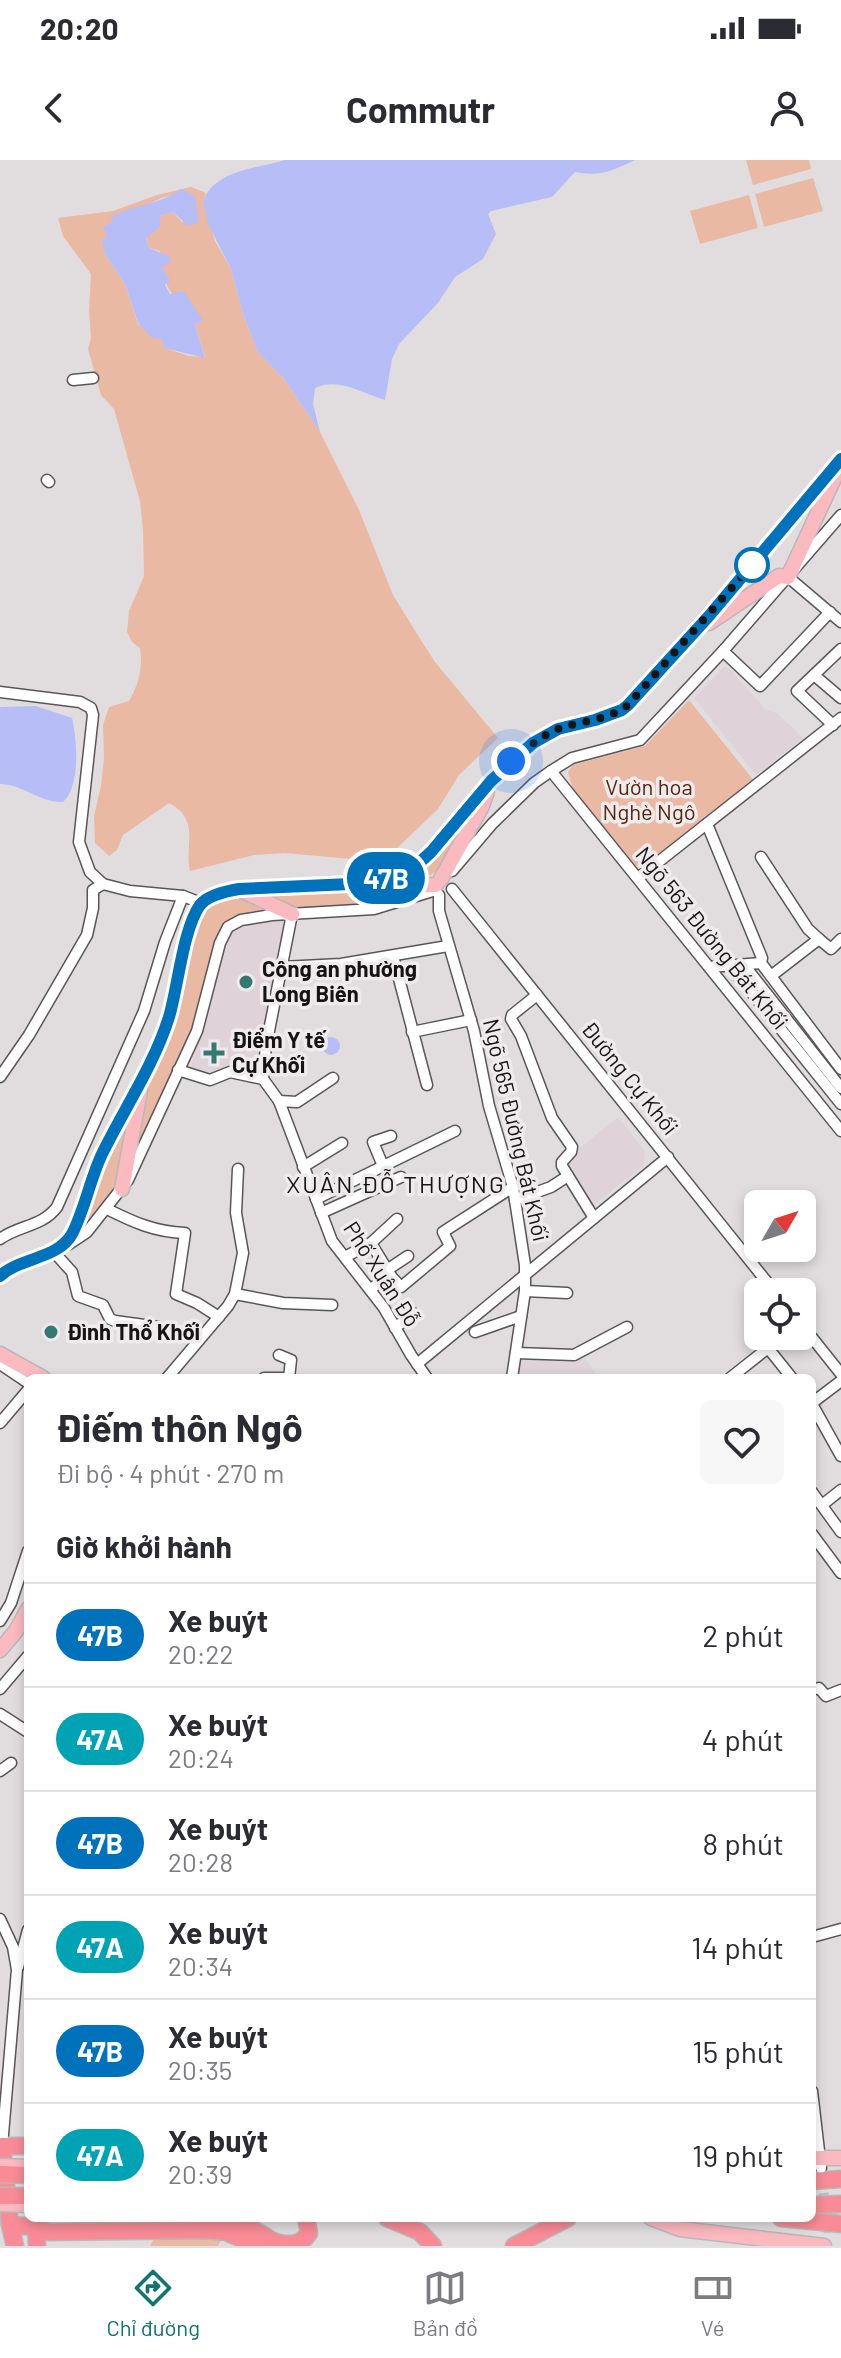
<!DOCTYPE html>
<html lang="vi">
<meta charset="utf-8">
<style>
body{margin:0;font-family:Barlow,sans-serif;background:#f7f7f7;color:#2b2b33;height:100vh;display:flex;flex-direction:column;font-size:30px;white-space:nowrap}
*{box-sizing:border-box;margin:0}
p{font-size:26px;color:#7c7c81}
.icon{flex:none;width:44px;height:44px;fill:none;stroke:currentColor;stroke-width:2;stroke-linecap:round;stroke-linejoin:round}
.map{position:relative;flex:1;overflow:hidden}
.drawer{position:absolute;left:24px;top:1214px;width:792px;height:848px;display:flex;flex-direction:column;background:#fff;border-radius:12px;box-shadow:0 4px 12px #0003}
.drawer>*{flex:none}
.badge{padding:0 16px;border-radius:26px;font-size:28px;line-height:52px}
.needle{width:52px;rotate:51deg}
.fabs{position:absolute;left:744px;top:1030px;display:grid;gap:16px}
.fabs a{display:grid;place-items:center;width:72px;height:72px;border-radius:12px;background:#fff;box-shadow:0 4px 12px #0003;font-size:40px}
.you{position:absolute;width:40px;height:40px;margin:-20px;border:6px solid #fff;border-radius:50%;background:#1a73e8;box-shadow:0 0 0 12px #1a73e833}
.map>.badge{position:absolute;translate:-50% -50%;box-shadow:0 0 0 4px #fff}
h2{padding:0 32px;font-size:30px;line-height:72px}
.round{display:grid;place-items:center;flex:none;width:84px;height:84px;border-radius:12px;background:#f7f7f7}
.overview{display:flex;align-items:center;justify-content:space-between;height:136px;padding:0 32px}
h1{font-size:38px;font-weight:700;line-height:60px}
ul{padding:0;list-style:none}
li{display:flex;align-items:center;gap:24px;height:104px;padding:0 32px;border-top:2px solid #e1e1e2}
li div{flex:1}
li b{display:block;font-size:30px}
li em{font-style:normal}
li .badge{min-width:88px;font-weight:700;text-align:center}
.status{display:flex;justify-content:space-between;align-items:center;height:56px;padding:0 40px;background:#fff;direction:ltr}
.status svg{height:22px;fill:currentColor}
header{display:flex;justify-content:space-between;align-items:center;height:104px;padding:0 32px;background:#fff;font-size:36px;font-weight:700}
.dock{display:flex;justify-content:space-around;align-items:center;height:112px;border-top:2px solid #e1e1e2;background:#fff;font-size:22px;color:#7c7c81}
.dock a{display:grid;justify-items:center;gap:4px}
.dock .on{color:#0f766e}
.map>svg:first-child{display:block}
.built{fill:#dfd2d9}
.green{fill:#e9b9a4;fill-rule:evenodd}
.water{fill:#b6bdf7}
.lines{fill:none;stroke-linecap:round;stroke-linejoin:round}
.minor-tunnel{stroke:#c2bfc1;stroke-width:10;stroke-dasharray:10 5;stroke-linecap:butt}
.minor-casing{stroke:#5a5658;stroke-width:13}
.major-casing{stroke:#b9b8b8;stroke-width:17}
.highway-casing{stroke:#b9b8b8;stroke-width:19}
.minor{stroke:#fff;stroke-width:10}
.major{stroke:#fbb9c0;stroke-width:14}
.highway{stroke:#f88b96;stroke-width:16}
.major-bridge-casing{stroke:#b9b8b8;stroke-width:17;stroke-linecap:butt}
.highway-bridge-casing{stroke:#b9b8b8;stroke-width:19;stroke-linecap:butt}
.major-bridge{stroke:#fbb9c0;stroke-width:14}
.highway-bridge{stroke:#f88b96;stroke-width:16}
.line-casing{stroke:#fff;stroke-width:18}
.line{stroke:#0072bc;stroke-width:12}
.walk{stroke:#151314;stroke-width:8;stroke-dasharray:0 14.4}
.stop-dot{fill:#fff;stroke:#0072bc;stroke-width:4}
.poi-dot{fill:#347a71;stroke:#efeaec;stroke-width:3}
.labels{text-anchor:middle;stroke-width:7;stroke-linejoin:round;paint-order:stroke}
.park-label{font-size:22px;fill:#56260d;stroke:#efeaec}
.street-label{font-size:22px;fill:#151314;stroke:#efeaec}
.poi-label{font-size:22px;font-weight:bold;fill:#151314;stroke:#efeaec;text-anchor:start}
.neighbourhood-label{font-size:24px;letter-spacing:2px;fill:#151314;stroke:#efeaec}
</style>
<div class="status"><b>20:20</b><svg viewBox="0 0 49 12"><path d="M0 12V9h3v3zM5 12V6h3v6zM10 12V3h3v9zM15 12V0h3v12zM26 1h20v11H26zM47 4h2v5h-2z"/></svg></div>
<header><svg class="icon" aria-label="back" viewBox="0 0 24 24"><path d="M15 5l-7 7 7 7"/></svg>Commutr<svg class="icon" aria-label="person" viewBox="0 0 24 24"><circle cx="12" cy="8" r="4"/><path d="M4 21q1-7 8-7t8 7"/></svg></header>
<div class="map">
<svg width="841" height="2086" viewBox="0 0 841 2086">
<rect width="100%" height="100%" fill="#e1dddf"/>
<g class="built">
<path d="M 726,505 L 765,549 L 777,553 L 803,578 L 756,615 L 694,538 Z"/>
<path d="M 287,761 L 257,915 L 210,918 L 189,912 L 231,772 L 247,762 Z"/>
<path d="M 618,957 L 645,991 L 643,1006 L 594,1045 L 567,1010 L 564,1001 Z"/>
<path d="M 519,1196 L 585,1199 L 599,1218 L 517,1218 Z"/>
</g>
<g class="green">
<path d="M 746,0 L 809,0 L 811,9 L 753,25 Z"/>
<path d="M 813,18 L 823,51 L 764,67 L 755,34 Z"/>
<path d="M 191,27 L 206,33 L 203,41 L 215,81 L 231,109 L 243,154 L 258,192 L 284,219 L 320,272 L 359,350 L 393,435 L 414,469 L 435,502 L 498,578 L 459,615 L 438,649 L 394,691 L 363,700 L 285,693 L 254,695 L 190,711 C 184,685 201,660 169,643 L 123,675 L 117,690 L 109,696 L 95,683 L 94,656 L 101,626 L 104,598 L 103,565 L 109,547 L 129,541 C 139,524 143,507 140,488 L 132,482 L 127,472 L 129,451 L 144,416 L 143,371 L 140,341 L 114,249 L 101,235 L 88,189 L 91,178 L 89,151 L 91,114 L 63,76 L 58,58 L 113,51 L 157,35 ZM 173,35 L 194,36 L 199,62 L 182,62 L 173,52 L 160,56 L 160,67 L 146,77 L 149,88 L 160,91 C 164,133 171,135 202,161 L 195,164 L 205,197 L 189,196 L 165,188 L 162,179 L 138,164 L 125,124 L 105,94 L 108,77 L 113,62 L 161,38 Z"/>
<path d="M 749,35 L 758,68 L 700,84 L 690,51 Z"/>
<path d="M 689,540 L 755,622 L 648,704 L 636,706 L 573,629 L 568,612 L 573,605 L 645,586 Z"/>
<path d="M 479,642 L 442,708 L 424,719 L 390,720 Z"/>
<path d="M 420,729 L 388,742 L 299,750 L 253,731 Z"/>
<path d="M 236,731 L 280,753 L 239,756 L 221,769 L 199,856 L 133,1001 L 144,924 L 194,769 L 208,744 Z"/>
<path d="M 135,935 L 118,1025 L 94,1059 L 74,1077 L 107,995 Z"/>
<path d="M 156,2075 L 223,2076 L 218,2086 L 150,2086 Z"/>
</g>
<g class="water">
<path d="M 285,0 L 635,0 C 611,11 602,17 575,12 L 552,37 L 491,51 L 488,54 L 496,74 L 483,99 L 455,117 L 438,143 L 399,184 L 392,199 L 385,240 C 361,233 339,217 315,228 L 313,244 L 320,272 L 284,219 L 258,192 L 243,154 L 231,109 L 208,64 L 203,41 C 216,9 256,9 285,0 Z"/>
<path d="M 180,29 L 195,36 L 199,62 L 188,66 L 173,52 L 160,56 L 160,67 L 146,78 L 149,88 L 171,97 L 169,103 L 162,108 L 170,120 L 165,125 L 170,134 L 184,131 L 203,161 L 195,164 L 205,198 L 164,188 L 162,179 L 152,178 L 138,163 L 125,124 L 105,94 L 102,80 L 107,77 L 103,67 L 113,62 L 111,57 C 132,45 163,44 180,29 Z"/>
<path d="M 36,546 L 72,558 C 77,579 81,626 63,642 C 39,643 23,624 0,624 L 0,547 Z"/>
<circle cx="331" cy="886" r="9"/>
</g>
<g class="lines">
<path class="minor-tunnel" d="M 822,2018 L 829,2076"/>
<g class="minor-casing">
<g id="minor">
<path d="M 73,220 L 93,218"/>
<path d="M 47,320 L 49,322"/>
<path d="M 788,417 L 841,462"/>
<path d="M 723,491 L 760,526 L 830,452"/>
<path d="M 814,515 L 841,538"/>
<path d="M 0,532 L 80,542 L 91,548 L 93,555 L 79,682 L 90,712 L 103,724 L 130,731 L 183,736 L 201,743"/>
<path d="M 833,565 L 797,531 L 841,489"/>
<path d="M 551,611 L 841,971"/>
<path d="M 707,664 L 762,798 L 761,803 L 841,909"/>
<path d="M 761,697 L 808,769 L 819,779"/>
<path d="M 452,711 L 492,664 L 534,623 L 551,611 L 572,598 L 640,580 L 723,491 L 841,355"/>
<path d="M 638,718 L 841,558"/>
<path d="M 452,729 L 775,1132"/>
<path d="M 439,735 L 439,751 L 474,871 L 489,946 L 513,1027 L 525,1105 L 525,1131 L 512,1218"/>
<path d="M 292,754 L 266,886 L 263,919 L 279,941 L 332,1081 L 384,1148 L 411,1195 L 427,1218"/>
<path d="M 393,796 L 427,925"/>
<path d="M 282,807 L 341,804 L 448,786"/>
<path d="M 710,807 L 761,803"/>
<path d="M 748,810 L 841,928"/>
<path d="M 735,812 L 841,944"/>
<path d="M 771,816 L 819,779 L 831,789 L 841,779"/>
<path d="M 537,835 L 512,855 L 511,859 L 521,876 L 552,958 L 572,987 L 571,992 L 562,1002 L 562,1006 L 594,1058"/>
<path d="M 412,872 L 471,860"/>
<path d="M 178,910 L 210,920 L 230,912 L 263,919"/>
<path d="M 0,917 L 29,875 L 87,775 L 93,748 L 93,730 L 103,724"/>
<path d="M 279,941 L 297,942 L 333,918"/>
<path d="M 383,1006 L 373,982 L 391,976"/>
<path d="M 303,1007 L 342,983"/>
<path d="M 316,1039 L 455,971"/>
<path d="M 515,1040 L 551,1027 L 568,1016"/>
<path d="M 107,1049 C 133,1062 155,1072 185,1073 L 176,1134 L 197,1143 L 219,1157"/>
<path d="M 321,1053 L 401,1017"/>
<path d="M 0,1079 C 19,1065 42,1067 57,1047 L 144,851 L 165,782 L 183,736"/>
<path d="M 371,1083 L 391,1116"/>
<path d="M 345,1097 L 371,1083 L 397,1059"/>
<path d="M 387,1110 L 408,1096"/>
<path d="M 370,1129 L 391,1116 L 401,1127 L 450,1086 L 443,1072 L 513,1027"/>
<path d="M 525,1131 L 567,1133"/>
<path d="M 235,1134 L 243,1093 L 236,1053 L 238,1009"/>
<path d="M 802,1165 L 841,1214"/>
<path d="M 395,1168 L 413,1153"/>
<path d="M 475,1172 L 521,1156"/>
<path d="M 200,1178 L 159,1167 L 115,1161 L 110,1159 L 103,1145 L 78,1136 L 72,1112 L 53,1091 L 69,1084 L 87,1072 L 128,1020 L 197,871 L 220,783 L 228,767 L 241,760 L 272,755 L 374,749 L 436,730"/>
<path d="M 516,1193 L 574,1195 L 627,1167"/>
<path d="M 279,1195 L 291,1200 L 289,1218"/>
<path d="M 0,1204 L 27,1222"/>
<path d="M 417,1204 L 668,997"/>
<path d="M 167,1218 L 228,1146 L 235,1134 L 283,1143 L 332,1145"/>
<path d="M 264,1218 L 285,1218"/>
<path d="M 730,1218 L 768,1188 L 792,1218"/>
<path d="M 812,1243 L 841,1221"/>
<path d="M 812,1244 L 841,1296"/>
<path d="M 0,1263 L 28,1230"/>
<path d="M 812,1332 L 841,1372"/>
<path d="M 822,1345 L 841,1330"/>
<path d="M 812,1374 L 841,1413"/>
<path d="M 0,1461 L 11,1443 L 28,1391"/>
<path d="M 0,1529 L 28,1496"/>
<path d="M 812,1530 L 819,1528 L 826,1536 L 841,1530"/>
<path d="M 0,1554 L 28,1572"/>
<path d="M 0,1611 L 11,1603"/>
<path d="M 0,1759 L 13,1787 L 17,1810 L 2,1986"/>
<path d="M 812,1777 L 841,1769"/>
<path d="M 18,1807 L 28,1770"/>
<path d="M 812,1931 L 821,2008"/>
</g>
</g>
<g class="major-casing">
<g id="major">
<path d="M 709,463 L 779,416 L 788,417 L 838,310"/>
<path d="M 441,719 L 482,646 L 487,631"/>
<path d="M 372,727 L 436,725"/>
<path d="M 243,731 L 292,754"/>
<path d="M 122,1029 L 140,931"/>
<path d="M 0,1116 C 21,1096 58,1099 72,1074 C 85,1049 90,1019 102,994 C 124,949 154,905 169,857 C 178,827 183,769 200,745 C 208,735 227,731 239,729 L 373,723 L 403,712 L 418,704 L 431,692 L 491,621 L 533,583 L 558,569 L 595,560 L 622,550 L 628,545 L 725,437 L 841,299"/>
<path d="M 0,1194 L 43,1218"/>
<path d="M 0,1490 L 16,1471 L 28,1449"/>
<path d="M 812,1998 L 841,1998"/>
<path d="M 651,2058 L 680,2069 L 824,2086"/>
</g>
</g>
<g class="highway-casing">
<g id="highway">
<path d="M 812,2021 L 841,2019"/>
<path d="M 812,2045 L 841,2044"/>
<path d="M 208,2058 C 235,2061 258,2068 278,2086"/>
<path d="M 387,2058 L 420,2072 L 433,2086"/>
<path d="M 781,2058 L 841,2064"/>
<path d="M 36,2060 L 37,2086"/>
<path d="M 10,2065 L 37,2067 L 48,2072 L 205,2070 L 226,2072 L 258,2086"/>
<path d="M 273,2081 C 288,2086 301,2086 309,2073 L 306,2058"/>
<path d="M 15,2086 L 10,2065 L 2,1986 L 28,1986"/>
<path d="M 514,2086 L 568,2058"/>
</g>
</g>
<use href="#minor" class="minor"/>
<use href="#major" class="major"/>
<use href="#highway" class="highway"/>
<g class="major-bridge-casing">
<g id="major-bridge">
<path d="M 0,2006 L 28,2007"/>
<path d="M 0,2044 L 28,2045"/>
</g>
</g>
<g class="highway-bridge-casing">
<g id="highway-bridge">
<path d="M 0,2014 L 28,2015"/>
<path d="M 0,2036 L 28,2036"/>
</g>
</g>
<use href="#major-bridge" class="major-bridge"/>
<use href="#highway-bridge" class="highway-bridge"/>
</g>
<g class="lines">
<g class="line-casing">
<path id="line" d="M 0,1116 C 21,1097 58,1099 72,1074 C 85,1049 90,1019 102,994 C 124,949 154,905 169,857 C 178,827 183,769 200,745 C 208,735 227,731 239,729 L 373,723 L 403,712 L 418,704 L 431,692 L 491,621 L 533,583 L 558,569 L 595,560 L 622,550 L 628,545 L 709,456 L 841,299"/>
</g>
<use href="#line" class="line"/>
<path class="walk" d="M 511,601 C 526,589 542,575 560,568 C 582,561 609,560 628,545 L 752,405"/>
</g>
<circle class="stop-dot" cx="752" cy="405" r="16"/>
<g class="poi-dot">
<circle cx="246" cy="822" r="8"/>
<path d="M210 881h8v8h8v8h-8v8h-8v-8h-8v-8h8z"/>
<circle cx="51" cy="1172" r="8"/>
</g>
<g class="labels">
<g class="park-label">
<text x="649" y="635">Vườn hoa<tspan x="649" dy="25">Nghè Ngô</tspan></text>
</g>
<g class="street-label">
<text transform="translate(712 778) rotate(51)" y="8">Ngõ 563 Đường Bát Khối</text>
<text transform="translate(630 918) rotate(51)" y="8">Đường Cự Khối</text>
<text transform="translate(516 970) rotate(77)" y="8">Ngõ 565 Đường Bát Khối</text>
<text transform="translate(382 1114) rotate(57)" y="8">Phố Xuân Đỗ</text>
</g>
<g class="poi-label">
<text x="262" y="817">Công an phường<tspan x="262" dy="25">Long Biên</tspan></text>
<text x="232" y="888">Điểm Y tế<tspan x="232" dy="25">Cự Khối</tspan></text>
<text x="67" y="1180">Đình Thổ Khối</text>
</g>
<g class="neighbourhood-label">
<text x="396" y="1033">XUÂN ĐỖ THƯỢNG</text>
</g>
</g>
</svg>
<div class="fabs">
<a><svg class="needle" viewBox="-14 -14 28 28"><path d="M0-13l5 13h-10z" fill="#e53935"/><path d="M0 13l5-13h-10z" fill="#7c7c81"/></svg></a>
<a><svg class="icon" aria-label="locate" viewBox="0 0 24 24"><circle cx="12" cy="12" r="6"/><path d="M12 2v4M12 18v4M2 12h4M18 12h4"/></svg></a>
</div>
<div class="you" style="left:511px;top:601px"></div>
<b class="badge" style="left:386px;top:718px;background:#0072bc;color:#fff">47B</b>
<section class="drawer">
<div class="overview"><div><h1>Điếm thôn Ngô</h1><p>Đi bộ · 4 phút · 270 m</p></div><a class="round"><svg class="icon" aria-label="heart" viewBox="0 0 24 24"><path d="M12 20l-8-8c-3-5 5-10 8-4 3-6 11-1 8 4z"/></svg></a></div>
<h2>Giờ khởi hành</h2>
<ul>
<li><span class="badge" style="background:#0072bc;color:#fff">47B</span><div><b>Xe buýt</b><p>20:22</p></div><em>2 phút</em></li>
<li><span class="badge" style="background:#00a3b4;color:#fff">47A</span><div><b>Xe buýt</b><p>20:24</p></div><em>4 phút</em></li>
<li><span class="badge" style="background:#0072bc;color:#fff">47B</span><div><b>Xe buýt</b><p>20:28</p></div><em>8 phút</em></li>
<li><span class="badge" style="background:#00a3b4;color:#fff">47A</span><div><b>Xe buýt</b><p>20:34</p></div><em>14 phút</em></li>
<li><span class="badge" style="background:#0072bc;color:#fff">47B</span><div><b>Xe buýt</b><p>20:35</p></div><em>15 phút</em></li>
<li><span class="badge" style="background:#00a3b4;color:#fff">47A</span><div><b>Xe buýt</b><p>20:39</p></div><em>19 phút</em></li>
</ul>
</section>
</div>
<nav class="dock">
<a class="on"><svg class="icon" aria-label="directions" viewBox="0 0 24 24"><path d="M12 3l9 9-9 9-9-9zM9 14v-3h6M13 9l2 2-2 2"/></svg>Chỉ đường</a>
<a><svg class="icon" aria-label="map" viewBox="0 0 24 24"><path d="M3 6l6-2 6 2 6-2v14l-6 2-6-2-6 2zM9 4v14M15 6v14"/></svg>Bản đồ</a>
<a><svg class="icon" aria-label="tickets" viewBox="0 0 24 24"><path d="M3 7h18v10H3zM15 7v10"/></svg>Vé</a>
</nav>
